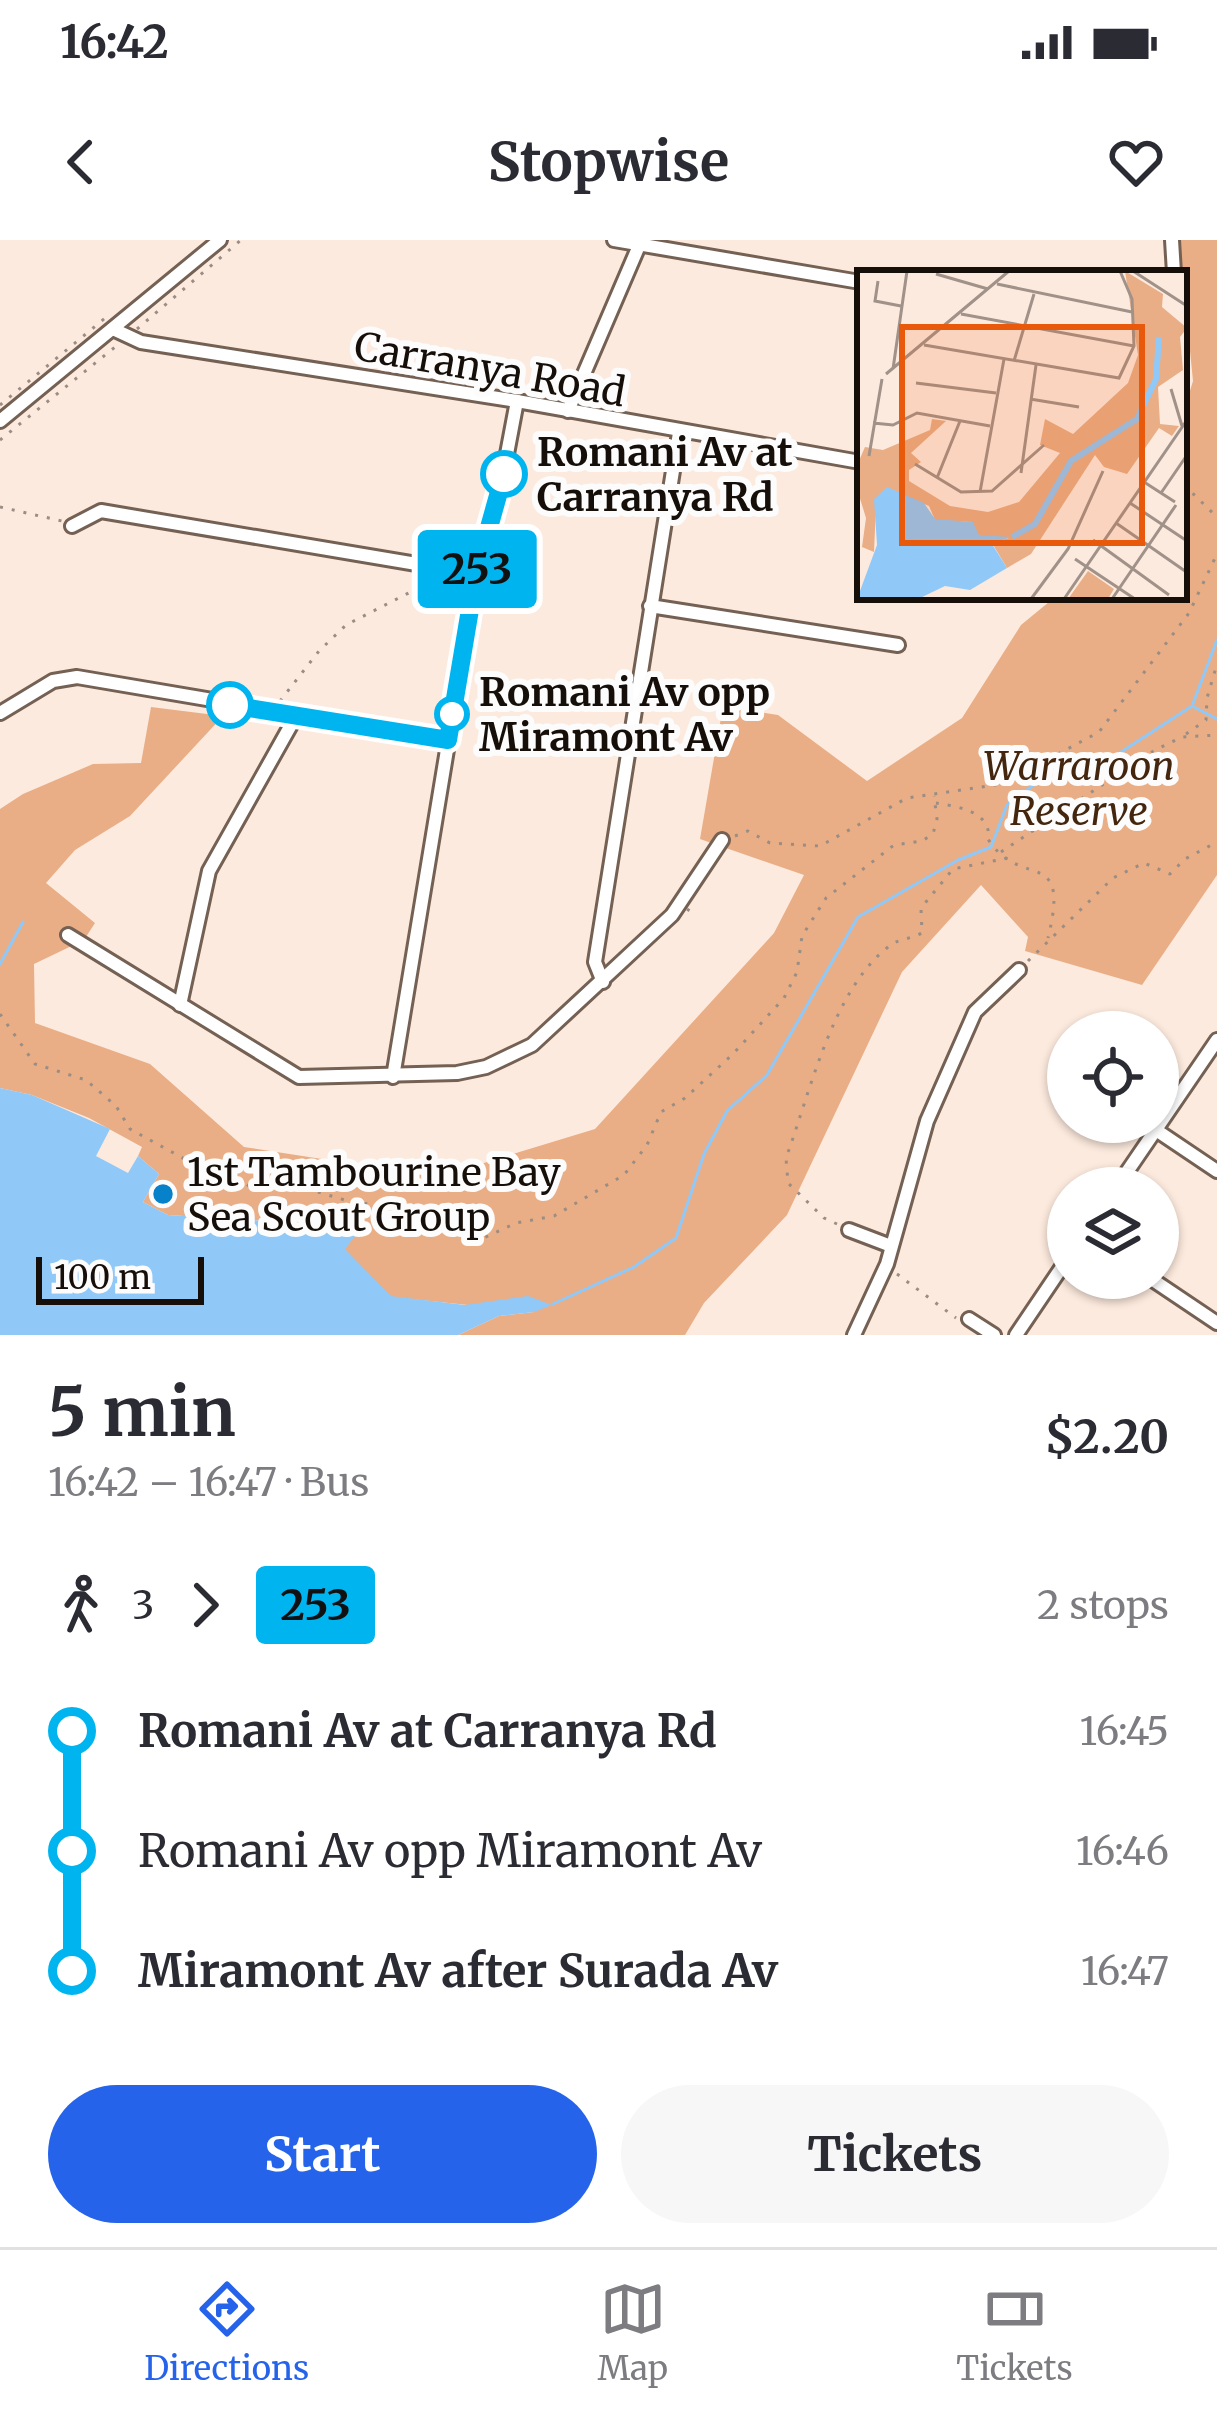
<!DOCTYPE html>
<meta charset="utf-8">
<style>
body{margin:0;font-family:Merriweather,serif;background:#f7f7f7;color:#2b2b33;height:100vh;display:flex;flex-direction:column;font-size:45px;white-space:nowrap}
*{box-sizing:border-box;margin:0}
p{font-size:39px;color:#7c7c81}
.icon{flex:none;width:66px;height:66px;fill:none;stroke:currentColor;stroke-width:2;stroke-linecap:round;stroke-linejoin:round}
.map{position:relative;height:1095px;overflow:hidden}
.sheet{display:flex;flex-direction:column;background:#fff;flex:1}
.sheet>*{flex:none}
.badge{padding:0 24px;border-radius:9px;font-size:42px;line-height:78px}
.buttons{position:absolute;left:1047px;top:771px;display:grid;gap:24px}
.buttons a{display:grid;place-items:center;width:132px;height:132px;border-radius:50%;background:#fff;box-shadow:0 3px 9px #0004;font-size:60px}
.scale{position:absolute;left:36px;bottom:30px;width:168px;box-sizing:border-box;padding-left:12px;border:6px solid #150e09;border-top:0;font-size:33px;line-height:42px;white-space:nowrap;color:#150e09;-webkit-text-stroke:9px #fcfcfc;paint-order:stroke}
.map>.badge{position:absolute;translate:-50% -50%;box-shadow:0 0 0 6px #fff}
.legs{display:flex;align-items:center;gap:18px;height:132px;padding:0 48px;font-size:39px}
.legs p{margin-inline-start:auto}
.summary{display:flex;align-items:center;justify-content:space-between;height:204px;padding:0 48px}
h1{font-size:66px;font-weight:700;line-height:90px}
.primary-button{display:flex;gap:24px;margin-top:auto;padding:24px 48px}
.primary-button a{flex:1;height:138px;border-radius:72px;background:#2563eb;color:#fff;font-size:48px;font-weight:700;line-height:138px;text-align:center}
.primary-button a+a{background:#f7f7f7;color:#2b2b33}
ul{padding:0 48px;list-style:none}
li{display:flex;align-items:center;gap:42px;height:120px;font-size:45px}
li i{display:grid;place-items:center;width:18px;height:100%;margin:0 15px;background:currentColor}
li i::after{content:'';width:30px;height:30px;margin:-15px;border:9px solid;border-radius:50%;background:#fff}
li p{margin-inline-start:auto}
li:first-child i{background:linear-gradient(#0000 50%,currentColor 0)}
li:last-child i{background:linear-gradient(currentColor 50%,#0000 0)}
.status{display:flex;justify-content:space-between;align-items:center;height:84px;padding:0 60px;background:#fff;direction:ltr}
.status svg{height:33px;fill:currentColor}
header{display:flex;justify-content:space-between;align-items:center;height:156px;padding:0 48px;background:#fff;font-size:54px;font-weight:700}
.menu{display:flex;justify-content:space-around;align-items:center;height:168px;border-top:3px solid #e1e1e2;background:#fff;font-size:33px;color:#7c7c81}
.menu a{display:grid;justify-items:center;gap:6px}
.menu .active{color:#2563eb}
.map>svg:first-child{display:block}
.green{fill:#e9ae85}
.water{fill:#90c8f8}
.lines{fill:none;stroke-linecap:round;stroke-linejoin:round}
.stream{stroke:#90c8f8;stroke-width:3}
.street-casing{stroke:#746154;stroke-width:18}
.path{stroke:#9b8d84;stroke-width:3;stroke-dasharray:3 9;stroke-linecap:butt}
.street{stroke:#fff;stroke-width:12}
.line-1-casing{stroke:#fff;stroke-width:27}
.line-1{stroke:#00b5ef;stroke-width:18}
.stop-1-dot{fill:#fff;stroke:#00b5ef;stroke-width:6}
.poi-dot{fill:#0782ca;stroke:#fcfcfc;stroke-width:4.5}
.labels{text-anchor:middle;stroke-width:12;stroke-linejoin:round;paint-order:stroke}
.street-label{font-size:39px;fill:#150e09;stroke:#fcfcfc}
.stop-label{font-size:39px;font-weight:bold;fill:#150e09;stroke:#fcfcfc;text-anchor:start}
.park-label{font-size:39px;font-style:italic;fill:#44260f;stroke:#fcfcfc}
.poi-label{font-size:39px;fill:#150e09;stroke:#fcfcfc;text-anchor:start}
.inset-river{fill:none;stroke:#90c8f8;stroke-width:6}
.inset-road{fill:none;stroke:#a09289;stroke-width:3}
.view{fill:#e8590c;fill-opacity:0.15;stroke:#e8590c;stroke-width:6}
.inset-edge{fill:none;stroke:#150e09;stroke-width:6}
</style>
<div class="status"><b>16:42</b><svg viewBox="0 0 49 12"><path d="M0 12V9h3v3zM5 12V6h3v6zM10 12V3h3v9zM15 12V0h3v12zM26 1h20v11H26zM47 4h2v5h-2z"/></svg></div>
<header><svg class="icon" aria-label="back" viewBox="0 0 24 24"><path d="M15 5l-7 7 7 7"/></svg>Stopwise<svg class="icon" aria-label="heart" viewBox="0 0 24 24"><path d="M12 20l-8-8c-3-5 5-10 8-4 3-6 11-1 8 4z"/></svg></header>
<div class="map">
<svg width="1217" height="1095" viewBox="0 0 1217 1095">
<rect width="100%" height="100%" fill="#fdeade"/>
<path class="green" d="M 1179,0 L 1217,0 L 1217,635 L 1142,745 L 1025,711 L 1028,697 L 981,645 L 902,732 L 787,975 L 704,1063 L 685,1095 L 458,1095 L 499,1076 L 534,1072 L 383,1056 L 344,1009 L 361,987 L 168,975 L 143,962 L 159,934 L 138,916 L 142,907 L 89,878 L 32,855 L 0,848 L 0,569 L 23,554 L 93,524 L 141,523 L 151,467 L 223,476 L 130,576 L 75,610 L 46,643 L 95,683 L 84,700 L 34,724 L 35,783 L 150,824 L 244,907 L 438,937 L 595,889 L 774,693 L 804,635 L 700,599 L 723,466 L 778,475 L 867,541 L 962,478 L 1021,385 L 1055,357 L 1184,357 L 1184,170 L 1193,141 Z"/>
<path class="water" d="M 0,848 L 32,855 L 110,889 L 96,916 L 128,933 L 138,916 L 159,934 L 143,962 L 168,975 L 362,987 L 345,1009 L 391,1056 L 465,1065 L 528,1056 L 552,1065 L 534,1072 L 499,1076 L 458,1095 L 0,1095 Z"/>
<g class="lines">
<g class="stream">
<path d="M 1192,466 L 1217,479"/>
<path d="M 0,724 L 23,682"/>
<path d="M 553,1064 L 634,1027 L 676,998 L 704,914 L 727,871 L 767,835 L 858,677 L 958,620 L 991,607 L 1007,565 L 1039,541 L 1087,534 L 1192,466 L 1217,400"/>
</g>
<g class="street-casing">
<g id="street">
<path d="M 614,0 L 860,42"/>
<path d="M 1172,0 L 1174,33"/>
<path d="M 113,89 L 141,102 L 517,161 L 860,222"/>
<path d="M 568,171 L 641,1"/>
<path d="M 0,181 L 220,0"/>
<path d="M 72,286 L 101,271 L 476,334"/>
<path d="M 650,366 L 898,405"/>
<path d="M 0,473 L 53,441 L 77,437 L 448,500"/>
<path d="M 68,695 L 299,837 L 457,833 L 486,827 L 532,805 L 672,675 L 722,600"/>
<path d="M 603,742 L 595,722 L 679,193"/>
<path d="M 180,765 L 209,631 L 296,476"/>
<path d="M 393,837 L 476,334 L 500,251 L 517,161"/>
<path d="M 1156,890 L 1217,931"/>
<path d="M 1116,948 L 1217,800"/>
<path d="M 849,990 L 891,1006"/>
<path d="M 1150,1038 L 1217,1083"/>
<path d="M 969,1079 L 994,1095"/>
<path d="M 854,1095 L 887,1024 L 927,881 L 975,772 L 1019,730"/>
<path d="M 1016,1095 L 1068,1018"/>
</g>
</g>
<g class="path">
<path d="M 137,89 L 241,0"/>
<path d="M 0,165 L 110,74"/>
<path d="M 0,200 L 120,103"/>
<path d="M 1184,245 L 1217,277"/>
<path d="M 0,267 L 62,281"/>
<path d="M 280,461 L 319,411 L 346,385 L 428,343 L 431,336"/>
<path d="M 1186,494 L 1206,480 L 1207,458 L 1217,424"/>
<path d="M 936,563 C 953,566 980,569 987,587 C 992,600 983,593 992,605 C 1026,648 1070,608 1048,698"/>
<path d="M 735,596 L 748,591 L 770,603 L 820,606 L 907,558 L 1002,544 L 1099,492 L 1189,373 L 1217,314"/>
<path d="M 1001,612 L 1155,510 L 1182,497 L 1217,495"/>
<path d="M 687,669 L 696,675"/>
<path d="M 1028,721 L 1113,638 L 1144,623 L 1170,634 L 1185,619 L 1217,602"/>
<path d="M 0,774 L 35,824 L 86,840 L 116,866 L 130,889 L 190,922 L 207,923 L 249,946 L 304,948 L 355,963 L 418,966 L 445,989 L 479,1000 L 516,983 L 554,976 L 624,935 L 647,905 L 661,872 L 685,858 L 733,814 L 784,758 L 797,732 L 802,696 L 826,658 L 894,605 L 922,601 L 933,594 L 937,579 L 934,556"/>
<path d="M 837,984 L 824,978 L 788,943 L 786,918 C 810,853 832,751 888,707 C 897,699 911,699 922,693 L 921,668 L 953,629 L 1008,618"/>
<path d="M 897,1034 L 956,1078"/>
</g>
<use href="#street" class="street"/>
</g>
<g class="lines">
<g class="line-1-casing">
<path id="line-1" d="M 230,465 L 448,500 L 476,334 L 504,234"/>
</g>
<use href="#line-1" class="line-1"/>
</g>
<g class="stop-1-dot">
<circle cx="504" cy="234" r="21"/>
<circle cx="230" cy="465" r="21"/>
<circle cx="452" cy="474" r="15"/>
</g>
<circle class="poi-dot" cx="163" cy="954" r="12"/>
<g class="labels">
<g class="street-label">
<text transform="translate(490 129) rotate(10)" y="14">Carranya Road</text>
</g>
<g class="stop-label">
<text x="537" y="226">Romani Av at<tspan x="537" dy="45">Carranya Rd</tspan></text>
<text x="479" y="466">Romani Av opp<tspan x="479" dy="45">Miramont Av</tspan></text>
</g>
<g class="park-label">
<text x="1079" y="540">Warraroon<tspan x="1079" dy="45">Reserve</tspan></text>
</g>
<g class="poi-label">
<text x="187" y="946">1st Tambourine Bay<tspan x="187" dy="45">Sea Scout Group</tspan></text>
</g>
</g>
<g transform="translate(857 30)">
<rect width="330" height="330" fill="#fdeade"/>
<path d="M 268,1 L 306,24 L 305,37 L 330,58 L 323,67 L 326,100 L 301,117 L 303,154 L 322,156 L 315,166 L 302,158 L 270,204 L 247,197 L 238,185 L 174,284 L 150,298 L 135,273 L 152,268 L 121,266 L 115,252 L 78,250 L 72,236 L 39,222 L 28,222 L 19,236 L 17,282 L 5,277 L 9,248 L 0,219 L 0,156 L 1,193 L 8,177 L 26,180 L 73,160 L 75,149 L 89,151 L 54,183 L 64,192 L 52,200 L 52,211 L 93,236 L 131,242 L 162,232 L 203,183 L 183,175 L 188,149 L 216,164 L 271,113 L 281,85 ZM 231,301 L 257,319 L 251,329 L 211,329 Z" fill="#e9ae85"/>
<path d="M 30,217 L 67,233 L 78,249 L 116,252 L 122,265 L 154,267 L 135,274 L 150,298 L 113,320 L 88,316 L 61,329 L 0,329 L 20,275 L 17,229 Z" fill="#90c8f8"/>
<path class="inset-river" d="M 155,267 L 178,254 L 214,191 L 280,149 L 299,109 L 302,67"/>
<path class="inset-road" d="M 276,1 L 330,36M 79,4 L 131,19M 21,11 L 18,31 L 44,36M 140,14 L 275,42M 104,44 L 277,76M 67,75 L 262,108 L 277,76 L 275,29 L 263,1M 157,91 L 177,24M 36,99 L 50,1M 29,104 L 152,1M 59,113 L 139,123M 314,119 L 325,156M 173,129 L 222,137M 16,153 L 36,155 L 60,143 L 133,156M 12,186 L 25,109M 58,194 L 104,222 L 135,221 L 187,175M 164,203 L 179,95M 80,208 L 103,151M 287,212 L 318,232M 123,222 L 147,89M 304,223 L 330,185M 273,233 L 330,271M 259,253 L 328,301M 236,270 L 312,325M 218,289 L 278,329M 174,329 L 211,279 L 246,201M 207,329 L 330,150M 255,329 L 319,235"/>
<path class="view" d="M 45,57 L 285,57 L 285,273 L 45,273 Z"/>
<rect width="330" height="330" class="inset-edge"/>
</g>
</svg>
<div class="buttons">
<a><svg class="icon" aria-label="locate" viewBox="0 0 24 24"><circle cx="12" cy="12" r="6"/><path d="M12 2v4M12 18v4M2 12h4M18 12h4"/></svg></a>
<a><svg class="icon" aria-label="layers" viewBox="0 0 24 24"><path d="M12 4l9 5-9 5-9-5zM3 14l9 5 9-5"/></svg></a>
</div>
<div class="scale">100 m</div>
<b class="badge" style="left:477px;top:329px;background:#00b5ef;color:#111">253</b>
</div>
<section class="sheet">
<div class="summary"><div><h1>5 min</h1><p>16:42 – 16:47 · Bus</p></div><b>$2.20</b></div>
<div class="legs"><svg class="icon" aria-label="walk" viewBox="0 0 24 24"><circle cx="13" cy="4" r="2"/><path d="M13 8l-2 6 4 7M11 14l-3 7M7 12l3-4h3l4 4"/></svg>3<svg class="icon" aria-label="forward" viewBox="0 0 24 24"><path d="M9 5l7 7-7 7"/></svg><b class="badge" style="background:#00b5ef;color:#111">253</b><p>2 stops</p></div>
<ul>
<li><i style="color:#00b5ef"></i><b>Romani Av at Carranya Rd</b><p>16:45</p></li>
<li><i style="color:#00b5ef"></i><span>Romani Av opp Miramont Av</span><p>16:46</p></li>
<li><i style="color:#00b5ef"></i><b>Miramont Av after Surada Av</b><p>16:47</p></li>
</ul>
<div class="primary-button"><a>Start</a><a>Tickets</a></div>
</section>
<nav class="menu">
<a class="active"><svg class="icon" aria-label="directions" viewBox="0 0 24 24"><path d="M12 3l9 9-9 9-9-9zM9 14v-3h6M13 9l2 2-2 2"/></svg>Directions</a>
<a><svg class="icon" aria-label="map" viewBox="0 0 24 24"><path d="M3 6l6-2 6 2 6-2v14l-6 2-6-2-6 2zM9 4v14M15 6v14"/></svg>Map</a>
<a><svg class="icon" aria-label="tickets" viewBox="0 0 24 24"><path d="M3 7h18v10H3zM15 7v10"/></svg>Tickets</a>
</nav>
